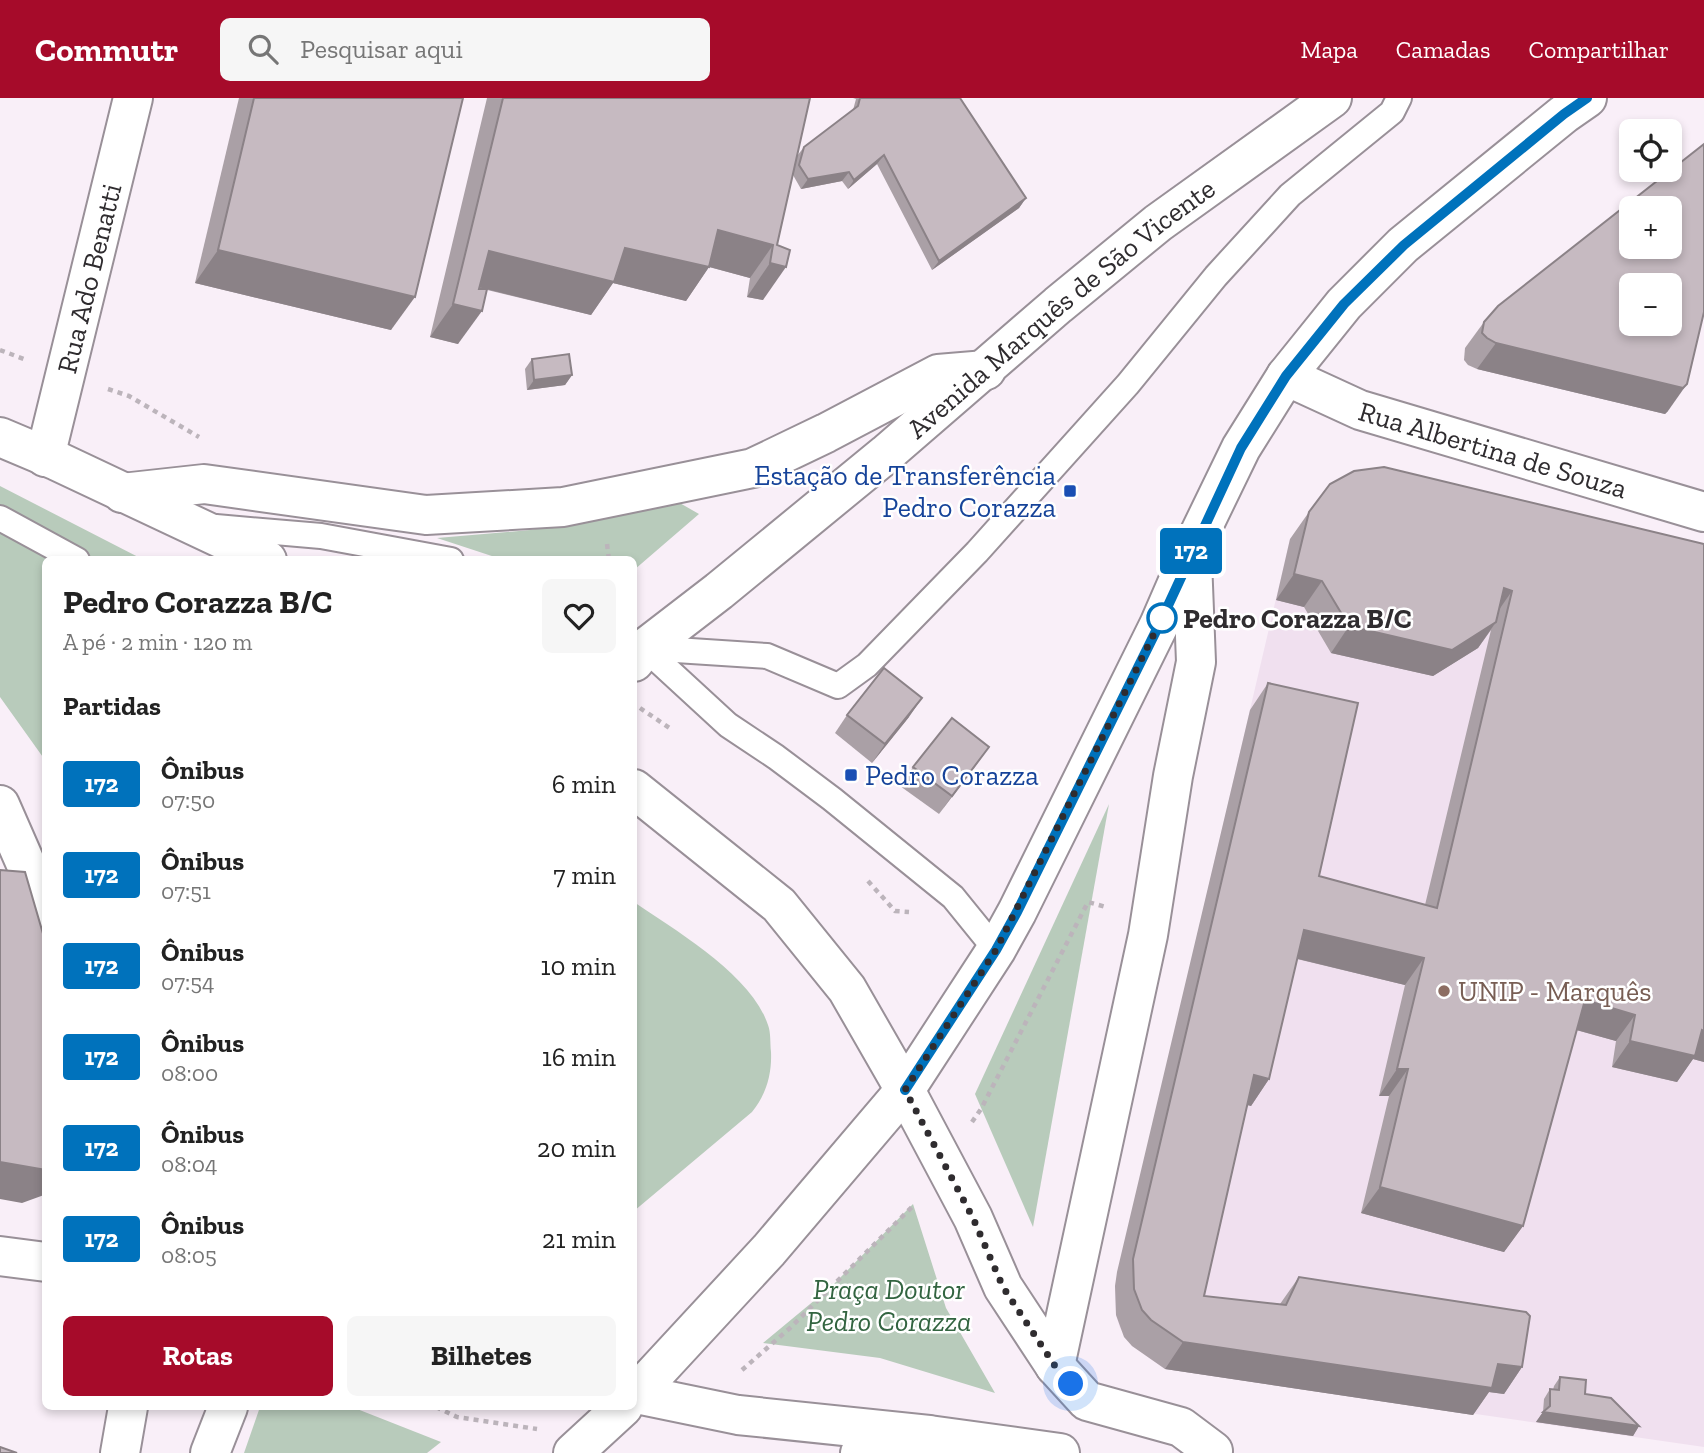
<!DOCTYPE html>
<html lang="pt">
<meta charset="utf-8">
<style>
body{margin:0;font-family:"Zilla Slab",serif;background:#f6f6f6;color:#222;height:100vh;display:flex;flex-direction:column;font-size:26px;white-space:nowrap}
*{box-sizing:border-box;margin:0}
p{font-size:23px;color:#767676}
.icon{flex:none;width:38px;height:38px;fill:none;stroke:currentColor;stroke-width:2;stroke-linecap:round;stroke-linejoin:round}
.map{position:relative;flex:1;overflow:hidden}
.details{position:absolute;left:42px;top:458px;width:595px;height:854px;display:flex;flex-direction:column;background:#fff;border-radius:10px;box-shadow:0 4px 10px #0003}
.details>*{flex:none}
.badge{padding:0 14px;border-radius:5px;font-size:24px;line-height:46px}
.tools{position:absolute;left:1619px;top:21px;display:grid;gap:14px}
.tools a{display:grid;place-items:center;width:63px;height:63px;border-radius:10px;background:#fff;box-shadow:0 4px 10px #0003;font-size:35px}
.you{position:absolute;width:35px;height:35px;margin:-18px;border:5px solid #fff;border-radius:50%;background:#1a73e8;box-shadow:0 0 0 10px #1a73e833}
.map>.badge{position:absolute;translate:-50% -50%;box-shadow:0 0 0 4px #fff}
h2{padding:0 21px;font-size:26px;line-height:63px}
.round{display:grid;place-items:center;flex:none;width:74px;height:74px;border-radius:10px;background:#f6f6f6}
.overview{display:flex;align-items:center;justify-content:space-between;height:119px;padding:0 21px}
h1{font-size:33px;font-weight:800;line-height:52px}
.button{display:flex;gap:14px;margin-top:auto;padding:14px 21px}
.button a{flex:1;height:80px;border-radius:10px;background:#a60b2a;color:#fff;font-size:28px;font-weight:800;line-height:80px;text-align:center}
.button a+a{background:#f6f6f6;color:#222}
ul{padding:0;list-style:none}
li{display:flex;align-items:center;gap:21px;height:91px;padding:0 21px}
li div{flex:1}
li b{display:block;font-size:26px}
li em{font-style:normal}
li .badge{min-width:77px;font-weight:700;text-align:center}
header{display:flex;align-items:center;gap:42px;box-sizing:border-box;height:98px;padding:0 35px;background:#a60b2a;color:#fff}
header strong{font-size:33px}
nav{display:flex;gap:38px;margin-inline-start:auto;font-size:24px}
.search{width:490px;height:63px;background:#f6f6f6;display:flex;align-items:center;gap:18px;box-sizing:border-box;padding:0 24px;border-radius:10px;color:#767676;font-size:26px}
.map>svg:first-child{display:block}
.built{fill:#f0e0ef}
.green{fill:#b8cbbb}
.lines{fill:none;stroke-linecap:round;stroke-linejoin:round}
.lane-casing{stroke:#999098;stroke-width:28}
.street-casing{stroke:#999098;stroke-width:42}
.secondary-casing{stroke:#999098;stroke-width:42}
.primary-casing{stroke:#999098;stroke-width:42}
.path{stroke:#bcb4bb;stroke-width:4.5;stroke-dasharray:5 5;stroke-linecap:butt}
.lane{stroke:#fff;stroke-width:24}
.street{stroke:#fff;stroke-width:38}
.secondary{stroke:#fff;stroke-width:38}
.primary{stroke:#fff;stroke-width:38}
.wall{fill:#aaa0a6}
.shaded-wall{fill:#8b8287}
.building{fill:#c6bac1;stroke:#8b8287;stroke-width:2;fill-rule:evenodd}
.line-casing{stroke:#fff;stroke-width:16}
.line{stroke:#0072bc;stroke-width:10}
.walk{stroke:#2f2c2f;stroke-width:7;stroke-dasharray:0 12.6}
.transit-dot{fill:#1a4fb4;stroke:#fff;stroke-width:2.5}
.stop-dot{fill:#fff;stroke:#0072bc;stroke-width:3.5}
.education-dot{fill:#8d6e63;stroke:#fff;stroke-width:2.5}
.labels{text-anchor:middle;stroke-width:5;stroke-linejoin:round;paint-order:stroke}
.street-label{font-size:28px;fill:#2f2c2f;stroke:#fff}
.transit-label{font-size:28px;fill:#164399;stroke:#fff;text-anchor:end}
.stop-label{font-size:28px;font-weight:bold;fill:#2f2c2f;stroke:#fff;text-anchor:start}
.education-label{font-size:28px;fill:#785e54;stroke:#fff;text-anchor:start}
.park-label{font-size:28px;font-style:italic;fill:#326440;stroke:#fff}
</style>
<header>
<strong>Commutr</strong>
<div class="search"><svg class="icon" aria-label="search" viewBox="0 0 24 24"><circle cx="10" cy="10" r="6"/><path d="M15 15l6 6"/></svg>Pesquisar aqui</div>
<nav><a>Mapa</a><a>Camadas</a><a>Compartilhar</a></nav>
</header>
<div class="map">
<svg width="1704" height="1355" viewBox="0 0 1704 1355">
<rect width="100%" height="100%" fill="#f9eff8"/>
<path class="built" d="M 1290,441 L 1704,477 L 1704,1349 L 1165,1271 L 1132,1248 L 1120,1230 L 1116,1217 L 1115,1188 Z"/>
<g class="green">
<path d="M 0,388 L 144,462 L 46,462 L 45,662 L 0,599 Z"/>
<path d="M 678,404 L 699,416 L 634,472 L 634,462 L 504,462 L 437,440 L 530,432 Z"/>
<path d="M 1109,706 L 1033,1129 L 975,996 Z"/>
<path d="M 634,804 C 676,833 751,876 768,927 C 771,935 770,945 771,954 C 772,976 766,997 752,1014 L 634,1113 Z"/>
<path d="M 913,1106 L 946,1210 L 995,1295 L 880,1260 L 763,1245 L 833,1187 Z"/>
<path d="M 260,1309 L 352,1309 L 441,1344 L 427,1355 L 244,1355 Z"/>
</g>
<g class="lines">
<g class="lane-casing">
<g id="lane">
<path d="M 0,420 L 77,462"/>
<path d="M 216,429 L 321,438 L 451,462"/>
<path d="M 640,546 L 728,627 L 776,659 L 832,701 L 953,799 L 996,852"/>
<path d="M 645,550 L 767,558 L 838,588 L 867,567 L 977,454 L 1128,286 L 1216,178 L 1290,97 L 1392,14 L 1399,0"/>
</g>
</g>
<g class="street-casing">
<g id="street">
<path id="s1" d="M 1286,278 L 1360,312 L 1704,414"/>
<path id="s2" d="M 45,359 L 133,0"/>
</g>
</g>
<g class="secondary-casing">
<g id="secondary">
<path d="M 905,992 L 973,1120 L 1003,1189 L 1055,1268 L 1087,1303 L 1181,1329 L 1213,1353"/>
<path d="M 0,1158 L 46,1164"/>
<path d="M 636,1296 L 738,1317 L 929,1337 L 1060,1355"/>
</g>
</g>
<g class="primary-casing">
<g id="primary">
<path d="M 0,339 L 57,363 L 267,462"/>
<path d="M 122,395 L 204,386 L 426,417 L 563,409 L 753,370 L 826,335 L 938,276 L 986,272"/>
<path id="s3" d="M 634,564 L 645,550 L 719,493 L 886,356 L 1058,207 L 1158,125 L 1332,0"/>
<path d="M 634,691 L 779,807 L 847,891 L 905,992"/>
<path d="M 0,707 L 46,812"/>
<path d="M 1055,1268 L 1148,837 L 1173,678 L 1196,564 L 1192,462"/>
<path d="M 634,1298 L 769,1152 L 905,992 L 996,852 L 1017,814 L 1159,527 L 1192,451 L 1241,350 L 1286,278 L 1344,206 L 1403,147 L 1564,16 L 1587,0"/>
<path d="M 120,1355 L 128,1309"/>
<path d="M 210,1355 L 228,1309"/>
<path d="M 573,1355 L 623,1309"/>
<path d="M 860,1355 L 929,1337"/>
</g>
</g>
<g class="path">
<path d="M 0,252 L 24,261"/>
<path d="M 108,291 L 129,298 L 199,339"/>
<path d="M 607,446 L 609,462"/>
<path d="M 640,610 L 671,631"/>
<path d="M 868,783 L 895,813 L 909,814"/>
<path d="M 972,1024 L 981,1011 L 1088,804 L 1106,809"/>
<path d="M 742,1272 L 790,1230 L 915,1106"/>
<path d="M 436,1309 L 457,1319 L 537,1331"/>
</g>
<use href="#lane" class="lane"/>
<use href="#street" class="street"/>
<use href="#secondary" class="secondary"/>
<use href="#primary" class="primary"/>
</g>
<g class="wall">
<path d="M 239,0 L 463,0 L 391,232 L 195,185 Z"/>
<path d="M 487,0 L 810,0 L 797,58 L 804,49 L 853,12 L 856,1 L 853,0 L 960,0 L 1026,100 L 1019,110 L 932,172 L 877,66 L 848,91 L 842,83 L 801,91 L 793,77 L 763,202 L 747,199 L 750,180 L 709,169 L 686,203 L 613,185 L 591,217 L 479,190 L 458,246 L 430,239 Z"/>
<path d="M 1484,224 L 1668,313 L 1665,316 L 1477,271 L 1468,267 L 1464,262 L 1465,250 Z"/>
<path d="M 532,261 L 572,277 L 565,287 L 527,292 L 525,271 Z"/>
<path d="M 1309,414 L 1704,446 L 1704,964 L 1693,961 L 1677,984 L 1612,969 L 1616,943 L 1576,932 L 1523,1128 L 1504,1154 L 1361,1115 L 1389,998 L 1379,998 L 1405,887 L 1297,861 L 1269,981 L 1251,1008 L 1247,1007 L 1204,1198 L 1280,1206 L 1299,1179 L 1522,1269 L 1504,1296 L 1489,1294 L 1473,1317 L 1165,1271 L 1132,1248 L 1124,1239 L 1116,1217 L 1115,1188 L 1117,1174 L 1250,612 L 1268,585 L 1319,778 L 1425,807 L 1491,532 L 1478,550 L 1433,578 L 1331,555 L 1304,509 L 1276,502 L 1290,441 Z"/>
<path d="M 847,617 L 909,619 L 872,665 L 835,635 Z"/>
<path d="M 976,667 L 939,716 L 900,688 L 913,669 Z"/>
<path d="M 1560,1279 L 1585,1296 L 1639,1328 L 1633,1338 L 1536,1324 L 1543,1314 L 1544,1301 L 1550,1291 L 1553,1292 L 1554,1288 Z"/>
</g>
<g class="shaded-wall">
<path d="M 884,57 L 877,66 L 848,91 L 854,82 Z"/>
<path d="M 849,74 L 842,83 L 801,91 L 808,81 Z"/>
<path d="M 1026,100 L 1019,110 L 932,172 L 939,163 Z"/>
<path d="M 718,132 L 773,147 L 750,180 L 695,165 Z"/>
<path d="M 625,150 L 709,169 L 686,203 L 613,185 L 591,217 L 466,186 L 489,153 Z"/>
<path d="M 218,152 L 415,199 L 391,232 L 195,185 Z"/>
<path d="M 770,165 L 786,169 L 763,202 L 747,199 Z"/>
<path d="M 453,206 L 482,213 L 458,246 L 430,239 Z"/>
<path d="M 1496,245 L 1687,286 L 1668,313 L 1665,316 L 1477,271 Z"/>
<path d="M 572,277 L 565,287 L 527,292 L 534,282 Z"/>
<path d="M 1294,476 L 1322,483 L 1304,509 L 1276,502 Z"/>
<path d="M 1504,490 L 1512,493 L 1494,519 Z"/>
<path d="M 1496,524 L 1478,550 L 1433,578 L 1331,555 L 1349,528 Z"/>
<path d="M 922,600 L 909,619 L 872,665 L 885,646 Z"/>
<path d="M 989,649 L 976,667 L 939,716 L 952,698 Z"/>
<path d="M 1304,832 L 1424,860 L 1405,887 L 1286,858 Z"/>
<path d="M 1585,902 L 1635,917 L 1616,943 L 1566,929 Z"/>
<path d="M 1702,932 L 1704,933 L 1704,964 L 1693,961 L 1677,984 L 1612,969 L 1630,943 Z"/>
<path d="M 1397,971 L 1408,971 L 1389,998 L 1379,998 Z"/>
<path d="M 1254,977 L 1269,981 L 1251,1008 L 1235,1003 Z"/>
<path d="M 0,1064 L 46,1072 L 46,1095 L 44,1097 L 22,1105 L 0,1101 Z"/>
<path d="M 1380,1089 L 1523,1128 L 1504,1154 L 1361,1115 Z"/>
<path d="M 1183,1244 L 1498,1266 L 1522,1269 L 1504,1296 L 1489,1294 L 1473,1317 L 1165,1271 Z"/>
<path d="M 1543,1314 L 1639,1328 L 1633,1338 L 1536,1324 Z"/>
</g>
<g class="building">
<path d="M 254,0 L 463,0 L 415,199 L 218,152 Z"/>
<path d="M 503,0 L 810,0 L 777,147 L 790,152 L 786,169 L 770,165 L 773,147 L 718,132 L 709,169 L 625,150 L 614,184 L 489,153 L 479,191 L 487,191 L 482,213 L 453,206 Z"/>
<path d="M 860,0 L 960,0 L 1026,100 L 939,163 L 884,57 L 854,82 L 849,74 L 808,81 L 799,67 L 804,49 L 858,8 Z"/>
<path d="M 1704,46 L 1704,214 L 1687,286 L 1683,290 L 1496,245 L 1487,240 L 1482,235 L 1484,224 L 1498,208 ZM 1631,110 L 1670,110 L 1670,149 L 1631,149 ZM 1631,187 L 1670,187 L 1670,226 L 1631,226 Z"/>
<path d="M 569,256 L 572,277 L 534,282 L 532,261 Z"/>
<path d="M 1384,369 L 1704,446 L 1704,933 L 1702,932 L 1695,958 L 1630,943 L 1635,917 L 1585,902 L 1523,1128 L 1380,1089 L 1408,971 L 1397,971 L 1424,860 L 1304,832 L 1269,981 L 1254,977 L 1204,1198 L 1286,1207 L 1299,1179 L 1526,1214 L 1530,1218 L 1522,1269 L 1498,1266 L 1492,1290 L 1183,1244 L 1151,1222 L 1142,1212 L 1134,1191 L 1133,1161 L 1136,1148 L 1268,585 L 1358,605 L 1319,778 L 1437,810 L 1512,493 L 1504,490 L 1496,524 L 1452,552 L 1349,528 L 1322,483 L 1294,476 L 1309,414 L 1330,386 L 1354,373 Z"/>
<path d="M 884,570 L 922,600 L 885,646 L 847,617 Z"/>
<path d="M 952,620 L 989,649 L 952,698 L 913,669 Z"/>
<path d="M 0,772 L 25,774 L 46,846 L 46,1072 L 0,1064 Z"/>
<path d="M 1560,1279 L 1586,1282 L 1585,1296 L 1611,1300 L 1639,1328 L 1543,1314 L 1550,1308 L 1550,1291 L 1559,1292 Z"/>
<path d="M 0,1349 L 17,1355 L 0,1355 Z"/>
</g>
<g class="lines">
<g class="line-casing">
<path id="line" d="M 905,992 L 996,852 L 1017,814 L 1159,527 L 1241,350 L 1286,278 L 1344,206 L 1404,147 L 1564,16 L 1587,0"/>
</g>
<use href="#line" class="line"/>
<path class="walk" d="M 1071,1286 L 1055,1268 L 1003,1189 L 973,1120 L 905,992 L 996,852 L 1162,520"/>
</g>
<g class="transit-dot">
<rect x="1063" y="386" width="14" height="14" rx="3.5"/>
<rect x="844" y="670" width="14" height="14" rx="3.5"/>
</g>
<circle class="stop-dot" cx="1162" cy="520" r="14"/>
<circle class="education-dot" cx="1444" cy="893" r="7"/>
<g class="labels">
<g class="street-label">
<text dy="10" stroke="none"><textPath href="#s2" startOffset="184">Rua Ado Benatti</textPath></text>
<text dy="10" stroke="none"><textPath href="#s3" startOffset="555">Avenida Marquês de São Vicente</textPath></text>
<text dy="10" stroke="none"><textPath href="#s1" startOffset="220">Rua Albertina de Souza</textPath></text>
</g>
<g class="transit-label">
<text x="1056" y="387">Estação de Transferência<tspan x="1056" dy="32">Pedro Corazza</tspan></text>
<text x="865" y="687" text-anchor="start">Pedro Corazza</text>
</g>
<g class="stop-label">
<text x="1183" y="530">Pedro Corazza B/C</text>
</g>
<g class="education-label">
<text x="1458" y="903">UNIP - Marquês</text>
</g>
<g class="park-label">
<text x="889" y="1201">Praça Doutor<tspan x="889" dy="32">Pedro Corazza</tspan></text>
</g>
</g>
</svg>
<div class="tools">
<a><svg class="icon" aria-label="locate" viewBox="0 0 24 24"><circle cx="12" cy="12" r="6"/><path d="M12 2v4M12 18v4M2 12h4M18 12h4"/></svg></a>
<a>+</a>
<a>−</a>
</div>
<div class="you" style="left:1071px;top:1286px"></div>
<b class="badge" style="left:1191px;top:453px;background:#0072bc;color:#fff">172</b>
<section class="details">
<div class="overview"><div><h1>Pedro Corazza B/C</h1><p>A pé · 2 min · 120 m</p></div><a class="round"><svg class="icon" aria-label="heart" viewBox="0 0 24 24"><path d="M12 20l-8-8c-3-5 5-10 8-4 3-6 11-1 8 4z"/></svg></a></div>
<h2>Partidas</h2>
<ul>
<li><span class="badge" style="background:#0072bc;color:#fff">172</span><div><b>Ônibus</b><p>07:50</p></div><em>6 min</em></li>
<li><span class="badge" style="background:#0072bc;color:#fff">172</span><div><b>Ônibus</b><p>07:51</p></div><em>7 min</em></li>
<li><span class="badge" style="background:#0072bc;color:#fff">172</span><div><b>Ônibus</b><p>07:54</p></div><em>10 min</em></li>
<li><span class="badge" style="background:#0072bc;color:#fff">172</span><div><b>Ônibus</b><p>08:00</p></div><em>16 min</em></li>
<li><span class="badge" style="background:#0072bc;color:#fff">172</span><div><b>Ônibus</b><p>08:04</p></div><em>20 min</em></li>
<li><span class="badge" style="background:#0072bc;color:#fff">172</span><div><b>Ônibus</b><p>08:05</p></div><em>21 min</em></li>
</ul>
<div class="button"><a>Rotas</a><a>Bilhetes</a></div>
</section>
</div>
